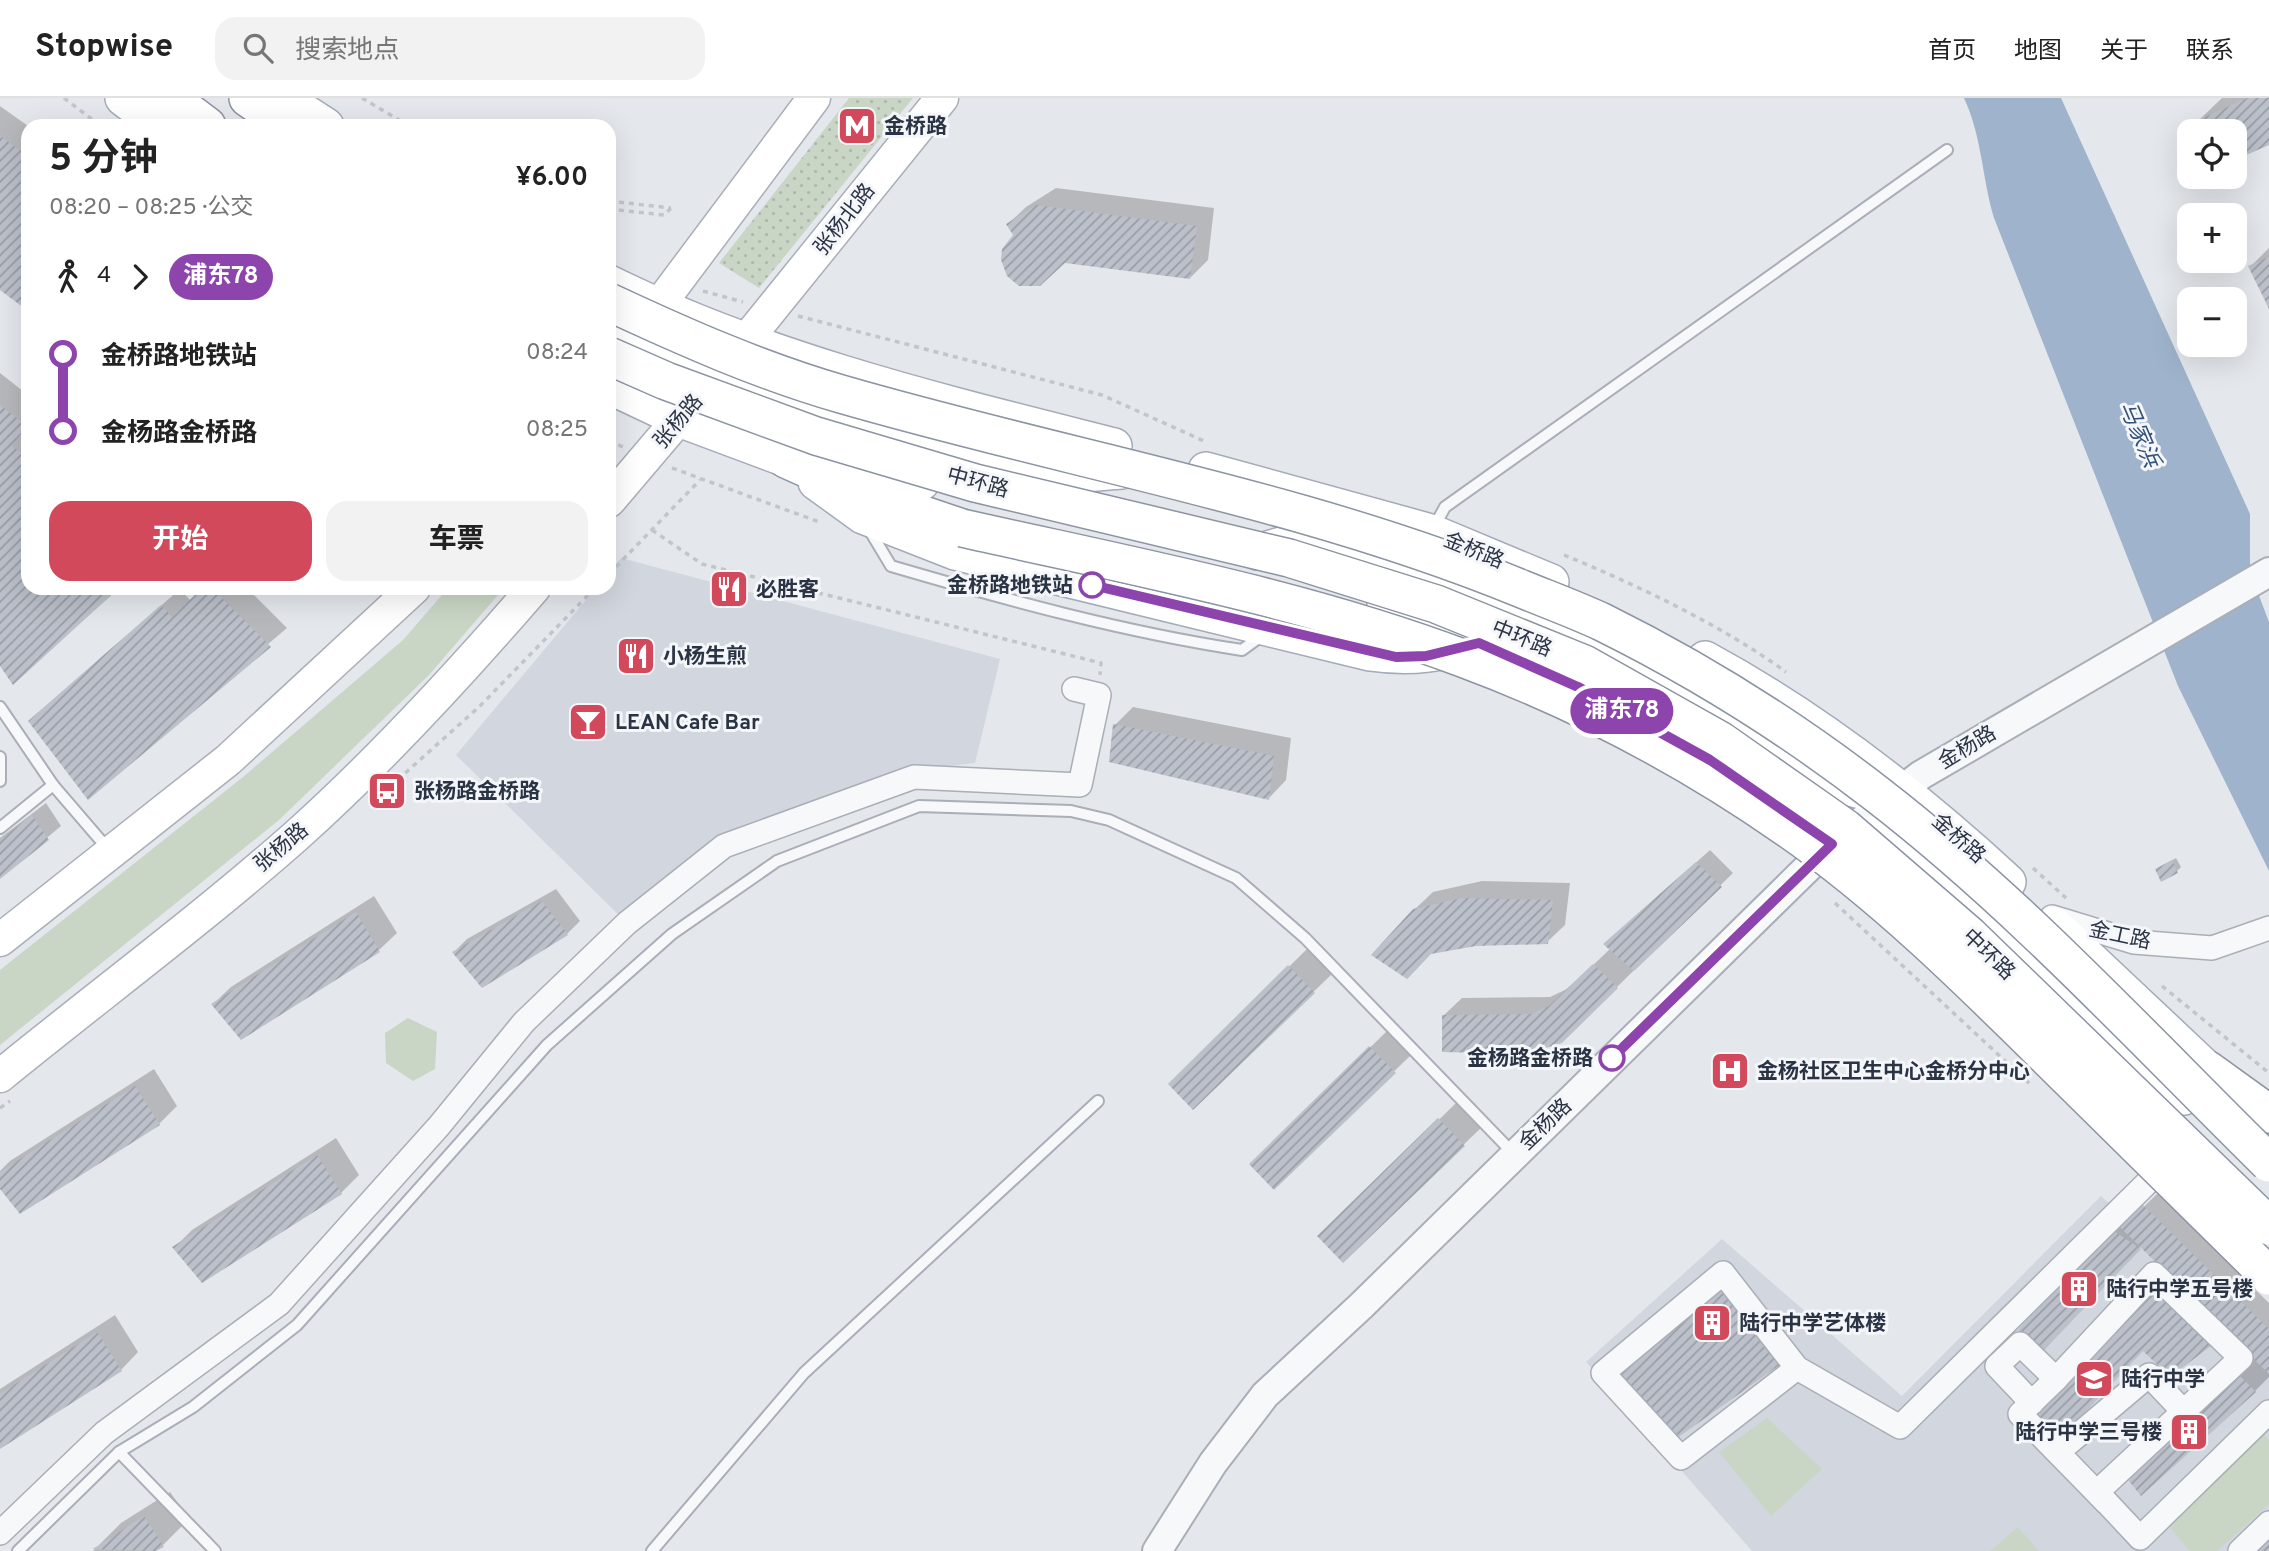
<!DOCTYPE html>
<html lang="zh">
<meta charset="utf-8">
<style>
body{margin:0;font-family:Overpass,"Noto Sans SC",sans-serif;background:#f2f2f2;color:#222;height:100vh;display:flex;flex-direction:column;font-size:26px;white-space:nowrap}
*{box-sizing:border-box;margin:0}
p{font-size:23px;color:#767676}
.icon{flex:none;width:38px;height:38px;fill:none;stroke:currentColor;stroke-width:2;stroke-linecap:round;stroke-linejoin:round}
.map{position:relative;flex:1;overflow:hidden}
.details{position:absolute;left:21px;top:21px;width:595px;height:476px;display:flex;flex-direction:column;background:#fff;border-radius:21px;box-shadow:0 7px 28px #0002}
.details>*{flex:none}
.badge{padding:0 14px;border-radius:23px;font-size:24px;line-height:46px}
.tools{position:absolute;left:2177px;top:21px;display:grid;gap:14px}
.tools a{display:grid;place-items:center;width:70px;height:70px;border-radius:14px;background:#fff;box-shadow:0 7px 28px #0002;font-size:35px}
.map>.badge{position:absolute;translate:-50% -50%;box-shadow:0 0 0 4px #fff}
.legs{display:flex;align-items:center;gap:10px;height:77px;padding:0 28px;font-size:23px}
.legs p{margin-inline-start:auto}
.overview{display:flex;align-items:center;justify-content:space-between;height:119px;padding:0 28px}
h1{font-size:38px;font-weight:700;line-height:52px}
.cta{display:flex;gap:14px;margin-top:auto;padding:14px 28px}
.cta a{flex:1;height:80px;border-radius:21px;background:#d1495b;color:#fff;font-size:28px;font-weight:700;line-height:80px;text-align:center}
.cta a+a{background:#f2f2f2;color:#222}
ul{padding:0 28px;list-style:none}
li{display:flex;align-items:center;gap:24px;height:77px;font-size:26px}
li i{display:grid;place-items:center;width:10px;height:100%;margin:0 9px;background:currentColor}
li i::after{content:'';width:18px;height:18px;margin:-9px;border:5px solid;border-radius:50%;background:#fff}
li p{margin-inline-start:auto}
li:first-child i{background:linear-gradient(#0000 50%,currentColor 0)}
li:last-child i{background:linear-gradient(currentColor 50%,#0000 0)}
header{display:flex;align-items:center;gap:42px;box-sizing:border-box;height:98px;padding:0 35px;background:#fff;border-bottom:2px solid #e0e0e0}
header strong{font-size:33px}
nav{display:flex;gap:38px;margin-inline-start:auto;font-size:24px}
.search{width:490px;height:63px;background:#f2f2f2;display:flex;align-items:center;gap:18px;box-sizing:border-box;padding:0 24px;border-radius:21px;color:#767676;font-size:26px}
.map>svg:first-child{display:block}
.built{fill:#d2d6de}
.green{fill:#c9d6c5}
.garden{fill:url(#garden-dots)}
.water{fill:#9fb4cc}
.shadow{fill:#0003}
.building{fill:url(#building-hatch)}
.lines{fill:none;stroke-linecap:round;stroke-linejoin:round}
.service-casing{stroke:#a9aeb7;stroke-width:14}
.minor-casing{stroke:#a9aeb7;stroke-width:26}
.tertiary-casing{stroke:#a9aeb7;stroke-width:32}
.secondary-casing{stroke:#a9aeb7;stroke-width:35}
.primary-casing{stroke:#a3abb8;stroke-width:38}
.trunk-casing{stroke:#8b94a3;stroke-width:40}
.path{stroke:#c2c5cb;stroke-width:3.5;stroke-dasharray:5 5;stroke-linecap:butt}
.service{stroke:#f7f8fa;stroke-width:10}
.minor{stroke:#f7f8fa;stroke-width:23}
.tertiary{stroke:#f7f8fa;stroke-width:28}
.secondary{stroke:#fff;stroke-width:32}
.primary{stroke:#fff;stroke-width:35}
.trunk{stroke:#fff;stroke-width:37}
.trunk-bridge-casing{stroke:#8b94a3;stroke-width:40;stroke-linecap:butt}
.trunk-bridge{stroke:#fff;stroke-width:37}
.line-1-casing{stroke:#fff;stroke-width:16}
.line-1{stroke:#8e44ad;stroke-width:10}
.stop-1-dot{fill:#fff;stroke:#8e44ad;stroke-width:3.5}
.labels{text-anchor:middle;stroke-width:6;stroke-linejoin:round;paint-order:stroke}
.poi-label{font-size:21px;font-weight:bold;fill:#2b3445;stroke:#f4f6f9;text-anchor:start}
.street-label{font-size:21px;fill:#2b3445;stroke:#f4f6f9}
.stop-label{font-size:21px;font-weight:bold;fill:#2b3445;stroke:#f4f6f9;text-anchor:end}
.water-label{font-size:23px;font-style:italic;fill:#34527a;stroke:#f4f6f9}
</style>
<header>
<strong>Stopwise</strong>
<div class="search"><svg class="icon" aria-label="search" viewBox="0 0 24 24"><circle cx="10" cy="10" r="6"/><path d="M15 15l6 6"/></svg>搜索地点</div>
<nav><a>首页</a><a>地图</a><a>关于</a><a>联系</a></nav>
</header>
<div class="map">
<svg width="2269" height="1453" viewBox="0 0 2269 1453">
<defs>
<pattern id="garden-dots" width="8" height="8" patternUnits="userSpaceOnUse" patternTransform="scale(1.75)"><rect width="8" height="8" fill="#c9d6c5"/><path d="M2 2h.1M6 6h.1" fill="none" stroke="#adb8ab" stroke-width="1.8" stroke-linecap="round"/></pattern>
<pattern id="building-hatch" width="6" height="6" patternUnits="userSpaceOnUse" patternTransform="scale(1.75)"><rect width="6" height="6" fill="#bbc0ca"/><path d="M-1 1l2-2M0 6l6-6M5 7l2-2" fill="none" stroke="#989da6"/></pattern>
</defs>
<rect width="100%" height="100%" fill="#e4e7ec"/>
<g class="built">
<path d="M 621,460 L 1000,561 L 975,665 L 911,673 L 735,733 L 633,831 L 456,657 L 596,490 L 609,490 L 609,475 Z"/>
<path d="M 2101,1098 L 2269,1250 L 2269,1453 L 1752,1453 L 1586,1264 L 1722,1141 L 1902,1298 Z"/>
</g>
<g class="green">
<path d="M 448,490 L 504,490 L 429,577 L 279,722 L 0,947 L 0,872 L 243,679 L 403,542 Z"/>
<path d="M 408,920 L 437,934 L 435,971 L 413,983 L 386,965 L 385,935 Z"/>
<path d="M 1767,1320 L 1822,1371 L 1771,1418 L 1719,1354 Z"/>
<path d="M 2262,1334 L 2269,1342 L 2269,1406 L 2217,1453 L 2190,1453 L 2164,1423 Z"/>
<path d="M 2018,1429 L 2039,1453 L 1990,1453 Z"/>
</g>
<path class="garden" d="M 849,0 L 913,0 L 759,190 L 719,165 Z"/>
<path class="water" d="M 1964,0 L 2061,0 L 2250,416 L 2250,474 L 2269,524 L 2269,773 L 2178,588 L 1994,120 C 1982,80 1982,38 1964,0 Z"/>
<g class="shadow">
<path d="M 2222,0 L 2269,0 L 2269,45 L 2235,60 L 2235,33 L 2204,33 L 2198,23 Z"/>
<path d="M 0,8 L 28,28 L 28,211 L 0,189 Z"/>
<path d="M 1056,90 L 1214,110 L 1208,162 L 1190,180 L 1015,137 L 1008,126 L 1026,109 Z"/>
<path d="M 2269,150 L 2269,206 L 2251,168 Z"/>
<path d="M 0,275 L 28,297 L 28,490 L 117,490 L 0,565 Z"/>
<path d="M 204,490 L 247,490 L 287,530 L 88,699 L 30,623 L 180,491 L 191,503 Z"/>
<path d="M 1133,609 L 1291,640 L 1286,682 L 1269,700 L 1115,627 Z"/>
<path d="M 46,705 L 61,728 L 0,779 L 0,740 Z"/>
<path d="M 1710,752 L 1733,775 L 1561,944 L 1444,917 L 1462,900 L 1550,899 L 1569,890 L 1611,850 L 1619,833 Z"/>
<path d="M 2176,760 L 2181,769 L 2177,773 L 2157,771 Z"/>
<path d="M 1482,783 L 1570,785 L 1565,827 L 1547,844 L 1414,812 L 1433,794 Z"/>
<path d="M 556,791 L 580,823 L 567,836 L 454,854 L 467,841 Z"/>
<path d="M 374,798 L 397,835 L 379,852 L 241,940 L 213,906 L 231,889 Z"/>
<path d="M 1307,851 L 1332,876 L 1193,1010 L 1170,986 Z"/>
<path d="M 1388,932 L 1412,956 L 1274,1090 L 1251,1066 Z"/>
<path d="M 154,971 L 177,1008 L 159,1026 L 0,1089 L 0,1073 L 10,1063 Z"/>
<path d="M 1457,1004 L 1482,1029 L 1343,1162 L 1320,1139 Z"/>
<path d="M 336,1040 L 359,1077 L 341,1095 L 175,1149 L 192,1132 Z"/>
<path d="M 2158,1095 L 2269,1205 L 2269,1279 L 2255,1293 L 2150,1347 L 2251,1256 L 2142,1147 L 2042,1251 L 2021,1232 L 2120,1124 L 2125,1127 Z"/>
<path d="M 115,1217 L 138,1254 L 121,1272 L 0,1349 L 0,1291 Z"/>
<path d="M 170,1394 L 189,1421 L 163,1447 L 152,1453 L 93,1453 L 121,1425 Z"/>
</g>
<g class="building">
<path d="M 2248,0 L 2269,0 L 2269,47 L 2235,62 L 2235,33 L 2202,33 L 2196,23 Z"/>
<path d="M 0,38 L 28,58 L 28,213 L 0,192 Z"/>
<path d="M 1036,107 L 1197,128 L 1190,181 L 1065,165 L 1040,188 L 1019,188 L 1007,178 L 1001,162 L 1002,151 L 1013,137 L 1006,126 Z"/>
<path d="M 2269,159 L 2269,211 L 2248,168 Z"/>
<path d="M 0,307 L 27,328 L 12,348 L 28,360 L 28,490 L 119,490 L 13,587 L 0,568 Z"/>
<path d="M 202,490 L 212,490 L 271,549 L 88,702 L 28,623 L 161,507 L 172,519 Z"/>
<path d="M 1113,626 L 1274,658 L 1269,702 L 1109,664 Z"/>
<path d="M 32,717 L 49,742 L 0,781 L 0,742 Z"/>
<path d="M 2172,762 L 2178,775 L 2161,784 L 2155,771 Z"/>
<path d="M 1696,764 L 1722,789 L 1634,873 L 1603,846 Z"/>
<path d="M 1463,800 L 1553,802 L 1548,846 L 1476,848 L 1431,856 L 1407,881 L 1371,857 L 1413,811 Z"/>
<path d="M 542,803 L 568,837 L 482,890 L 452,854 Z"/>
<path d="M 356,814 L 380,854 L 241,942 L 211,906 Z"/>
<path d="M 1593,866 L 1618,890 L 1562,945 L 1526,956 L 1442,954 L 1442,917 L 1531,916 L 1549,908 Z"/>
<path d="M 1288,867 L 1315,895 L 1193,1012 L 1168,986 Z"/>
<path d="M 1369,948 L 1396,975 L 1274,1092 L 1249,1066 Z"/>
<path d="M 135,988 L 160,1027 L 20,1116 L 0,1091 L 0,1074 Z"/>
<path d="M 1438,1020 L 1465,1048 L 1343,1165 L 1317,1138 Z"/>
<path d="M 317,1057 L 342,1096 L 202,1185 L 172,1149 Z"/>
<path d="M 2143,1107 L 2269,1231 L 2269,1276 L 2120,1129 Z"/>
<path d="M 2111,1131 L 2141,1151 L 2042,1254 L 2018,1232 Z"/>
<path d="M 1725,1184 L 1781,1266 L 1673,1343 L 1610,1272 Z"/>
<path d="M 2158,1190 L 2215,1245 L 2170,1279 L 2143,1253 L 2059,1342 L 2036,1316 Z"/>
<path d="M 97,1234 L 122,1273 L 0,1351 L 0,1296 Z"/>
<path d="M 2234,1272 L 2256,1294 L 2141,1398 L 2121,1373 Z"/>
<path d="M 144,1418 L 164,1449 L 156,1453 L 93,1451 Z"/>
<path d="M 2269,1442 L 2269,1453 L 2256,1453 Z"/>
</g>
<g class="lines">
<g class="service-casing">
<g id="service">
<path d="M 867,428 L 891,468 C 1007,502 1123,534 1242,552 L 1264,536"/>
<path d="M 1434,429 L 1445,409 L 1947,52"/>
<path d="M 0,609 L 53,687 L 108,751"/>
<path d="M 0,659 L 0,683"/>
<path d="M 0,730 L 53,687"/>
<path d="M 119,1354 L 215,1453"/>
<path d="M 18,1453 L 119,1354 L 193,1309 L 297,1227 L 547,947 L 672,836 L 777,763 L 919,708 L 1071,713 L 1109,722 L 1236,780 L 1305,840 L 1514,1056"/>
<path d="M 652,1453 L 804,1275 L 1098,1003"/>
</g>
</g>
<g class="minor-casing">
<g id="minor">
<path d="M 2052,819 L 2134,844 L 2212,850 L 2269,830"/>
<path d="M 1797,1270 L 1723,1175 L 1603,1275 L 1681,1360 L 1797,1270 L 1900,1329 L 2150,1082"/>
<path d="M 2056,1281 L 2020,1316 L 2106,1404"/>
<path d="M 2032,1305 L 1997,1268 L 2020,1246 L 2056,1281 L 2154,1176 L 2241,1260 L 2097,1394 L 2140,1440 L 2269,1314"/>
<path d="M 2058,1354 L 2149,1277 L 2183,1313"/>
<path d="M 0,1435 L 104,1335 L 279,1206 L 439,1028 L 524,924 L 627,825 L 724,748 L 914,679 L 1080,687 L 1099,597 L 1074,591"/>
<path d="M 2240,1453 L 2269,1425"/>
</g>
</g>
<g class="tertiary-casing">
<path id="tertiary" d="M 1157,1453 L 1213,1365 L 1265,1297 L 1361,1208 L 1832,746 L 1921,677 L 2269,474"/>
</g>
<g class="secondary-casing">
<g id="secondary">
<path d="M 645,226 L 814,0"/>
<path d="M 731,261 L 942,0"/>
<path d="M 609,403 L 694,303"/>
<path d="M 0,842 L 228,662 L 414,490"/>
<path d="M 0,978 C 98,898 201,822 296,738 C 382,661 459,577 534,490"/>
</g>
</g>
<g class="primary-casing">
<g id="primary">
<path d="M 123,0 L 160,28"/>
<path d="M 283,0 L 326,28"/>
<path d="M 609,185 C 768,263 944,305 1114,348"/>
<path d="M 609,234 C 638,245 671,250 701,247"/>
<path d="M 667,276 C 791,289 908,353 1032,374 C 1062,379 1092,375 1122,373"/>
<path d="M 609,288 L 679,321 L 786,361 L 921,385"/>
<path d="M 1206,372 L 1431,434 L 1551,484"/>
<path d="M 816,384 L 863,418 L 955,454 L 1370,555 C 1398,559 1422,559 1450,552"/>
<path d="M 1257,454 L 1292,444 L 1315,445 L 1416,475 L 1498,505 L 1475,506"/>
<path d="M 1385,505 L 1549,576"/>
<path d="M 1498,505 L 1596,546 L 1732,621 L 1824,683 L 1864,694 L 1877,693"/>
<path d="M 1705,561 C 1816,621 1915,698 2008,784"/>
<path d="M 1840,744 L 1871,736 L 1902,745 L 1989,821 L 2129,954 L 2184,999"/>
<path d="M 2054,827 L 2208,972 L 2225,997"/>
</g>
</g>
<g class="trunk-casing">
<g id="trunk">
<path d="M 170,0 L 207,28"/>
<path d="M 248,0 L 289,28"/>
<path d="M 786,361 L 873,400 L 962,430"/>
<path d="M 2208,972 L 2269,1016"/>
</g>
</g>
<g class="path">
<path d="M 64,0 L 101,28"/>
<path d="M 362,0 L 409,28"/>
<path d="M 609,103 L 671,110"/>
<path d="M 609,111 L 664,117 L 671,110"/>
<path d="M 703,193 L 743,204"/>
<path d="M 798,218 L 1102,297 L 1204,343"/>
<path d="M 609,343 L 623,349"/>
<path d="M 672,370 L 822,425"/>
<path d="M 652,432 L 702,466 L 1101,565 L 1100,577"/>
<path d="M 1564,457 C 1637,487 1723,528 1786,574"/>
<path d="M 609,476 L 700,382"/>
<path d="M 383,695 L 480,608 L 595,490"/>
<path d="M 2033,770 L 2066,800"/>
<path d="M 1835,805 L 2030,986"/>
<path d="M 2162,888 L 2269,975"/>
<path d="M 0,1010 L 10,1003"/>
</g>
<use href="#service" class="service"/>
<use href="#minor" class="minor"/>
<use href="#tertiary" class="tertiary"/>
<use href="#secondary" class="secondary"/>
<use href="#primary" class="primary"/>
<use href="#trunk" class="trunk"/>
<g class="trunk-bridge-casing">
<g id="trunk-bridge">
<path d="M 609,204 C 684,239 761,273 841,296 C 1068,362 1303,401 1522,491 C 1549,502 1576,512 1602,524 C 1699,572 1793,631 1878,697 C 2019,806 2142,940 2269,1065"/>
<path d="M 609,258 L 666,283 L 816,338 L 975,385 L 1289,460 L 1436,506 L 1584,566 L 1721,643 L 1845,730 L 1970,838 L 2269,1128"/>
<path d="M 962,430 C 1131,468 1303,500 1465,561 C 1578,603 1688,661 1787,730 C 1882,796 1966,879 2048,960 C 2122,1033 2195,1105 2269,1178"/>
</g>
</g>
<use href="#trunk-bridge" class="trunk-bridge"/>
</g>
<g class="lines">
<g class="line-1-casing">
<path id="line-1" d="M 1092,487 L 1396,559 L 1426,558 L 1479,545 L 1578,589 L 1710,662 L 1832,746 L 1612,960"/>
</g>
<use href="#line-1" class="line-1"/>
</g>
<defs>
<g id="metro-square" transform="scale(2.0125)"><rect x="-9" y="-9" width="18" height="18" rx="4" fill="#d1495b" stroke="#f4f6f9"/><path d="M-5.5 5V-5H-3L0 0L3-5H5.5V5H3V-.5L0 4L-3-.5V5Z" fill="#fff"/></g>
<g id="restaurant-square" transform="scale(2.0125)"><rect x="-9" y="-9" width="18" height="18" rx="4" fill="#d1495b" stroke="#f4f6f9"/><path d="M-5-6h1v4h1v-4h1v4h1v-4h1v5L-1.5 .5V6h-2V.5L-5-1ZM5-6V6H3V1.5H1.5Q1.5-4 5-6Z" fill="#fff"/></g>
<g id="bar-square" transform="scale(2.0125)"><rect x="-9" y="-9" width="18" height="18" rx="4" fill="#d1495b" stroke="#f4f6f9"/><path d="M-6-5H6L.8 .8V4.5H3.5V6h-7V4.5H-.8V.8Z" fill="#fff"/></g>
<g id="bus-square" transform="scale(2.0125)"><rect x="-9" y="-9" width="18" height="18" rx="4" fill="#d1495b" stroke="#f4f6f9"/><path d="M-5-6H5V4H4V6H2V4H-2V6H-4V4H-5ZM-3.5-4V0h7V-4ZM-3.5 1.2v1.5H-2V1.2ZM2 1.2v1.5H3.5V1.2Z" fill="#fff"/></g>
<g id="hospital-square" transform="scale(2.0125)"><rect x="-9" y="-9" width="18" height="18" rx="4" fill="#d1495b" stroke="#f4f6f9"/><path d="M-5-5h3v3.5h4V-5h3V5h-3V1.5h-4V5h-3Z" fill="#fff"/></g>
<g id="building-square" transform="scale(2.0125)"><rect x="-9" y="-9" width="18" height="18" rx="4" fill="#d1495b" stroke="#f4f6f9"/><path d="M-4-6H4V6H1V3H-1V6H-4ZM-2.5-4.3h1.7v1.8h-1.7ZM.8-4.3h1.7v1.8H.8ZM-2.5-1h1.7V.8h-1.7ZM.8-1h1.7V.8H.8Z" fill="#fff"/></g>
<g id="school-square" transform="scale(2.0125)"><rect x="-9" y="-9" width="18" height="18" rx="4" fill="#d1495b" stroke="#f4f6f9"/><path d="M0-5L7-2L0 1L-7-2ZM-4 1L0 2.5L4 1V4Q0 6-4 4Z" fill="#fff"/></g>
</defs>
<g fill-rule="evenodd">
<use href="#metro-square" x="857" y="28"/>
<use href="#restaurant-square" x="729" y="491"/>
<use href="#restaurant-square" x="636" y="558"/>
<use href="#bar-square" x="588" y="624"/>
<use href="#bus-square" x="387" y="693"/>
<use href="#hospital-square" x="1730" y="973"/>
<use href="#building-square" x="2079" y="1191"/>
<use href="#building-square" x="1712" y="1225"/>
<use href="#school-square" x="2094" y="1281"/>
<use href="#building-square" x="2189" y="1334"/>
</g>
<g class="stop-1-dot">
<circle cx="1092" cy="487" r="12"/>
<circle cx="1612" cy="960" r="12"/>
</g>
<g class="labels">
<g class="poi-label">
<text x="884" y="35">金桥路</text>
<text x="756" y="498">必胜客</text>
<text x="663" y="565">小杨生煎</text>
<text x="615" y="631">LEAN Cafe Bar</text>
<text x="414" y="700">张杨路金桥路</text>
<text x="1757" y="980">金杨社区卫生中心金桥分中心</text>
<text x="2106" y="1198">陆行中学五号楼</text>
<text x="1739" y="1232">陆行中学艺体楼</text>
<text x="2121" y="1288">陆行中学</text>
<text x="2162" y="1341" text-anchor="end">陆行中学三号楼</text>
</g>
<g class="street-label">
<text transform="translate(844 121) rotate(-52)" y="7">张杨北路</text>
<text transform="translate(678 323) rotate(-50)" y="7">张杨路</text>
<text transform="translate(978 384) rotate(15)" y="7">中环路</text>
<text transform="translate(1474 452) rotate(22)" y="7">金桥路</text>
<text transform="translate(1522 540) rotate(22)" y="7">中环路</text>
<text transform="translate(1967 649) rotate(-31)" y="7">金杨路</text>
<text transform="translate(1959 740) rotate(41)" y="7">金桥路</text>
<text transform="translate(281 749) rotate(-40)" y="7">张杨路</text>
<text transform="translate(2120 837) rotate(12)" y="7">金工路</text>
<text transform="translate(1989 856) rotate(44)" y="7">中环路</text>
<text transform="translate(1545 1026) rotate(-44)" y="7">金杨路</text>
</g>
<g class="stop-label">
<text x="1073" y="494">金桥路地铁站</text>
<text x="1593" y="967">金杨路金桥路</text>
</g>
<g class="water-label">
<text transform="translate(2140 336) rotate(67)" y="8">马家浜</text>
</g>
</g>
</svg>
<div class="tools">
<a><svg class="icon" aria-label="locate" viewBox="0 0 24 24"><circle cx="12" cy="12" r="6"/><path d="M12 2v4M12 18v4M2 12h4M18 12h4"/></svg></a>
<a>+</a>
<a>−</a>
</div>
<b class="badge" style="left:1622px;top:613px;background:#8e44ad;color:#fff">浦东78</b>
<section class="details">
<div class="overview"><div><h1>5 分钟</h1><p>08:20 – 08:25 · 公交</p></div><b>¥6.00</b></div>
<div class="legs"><svg class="icon" aria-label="walk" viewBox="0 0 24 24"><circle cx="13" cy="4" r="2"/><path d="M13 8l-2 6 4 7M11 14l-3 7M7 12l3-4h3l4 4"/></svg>4<svg class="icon" aria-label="forward" viewBox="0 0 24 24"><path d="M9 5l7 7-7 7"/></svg><b class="badge" style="background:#8e44ad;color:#fff">浦东78</b></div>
<ul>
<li><i style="color:#8e44ad"></i><b>金桥路地铁站</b><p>08:24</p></li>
<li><i style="color:#8e44ad"></i><b>金杨路金桥路</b><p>08:25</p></li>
</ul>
<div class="cta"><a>开始</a><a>车票</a></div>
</section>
</div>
